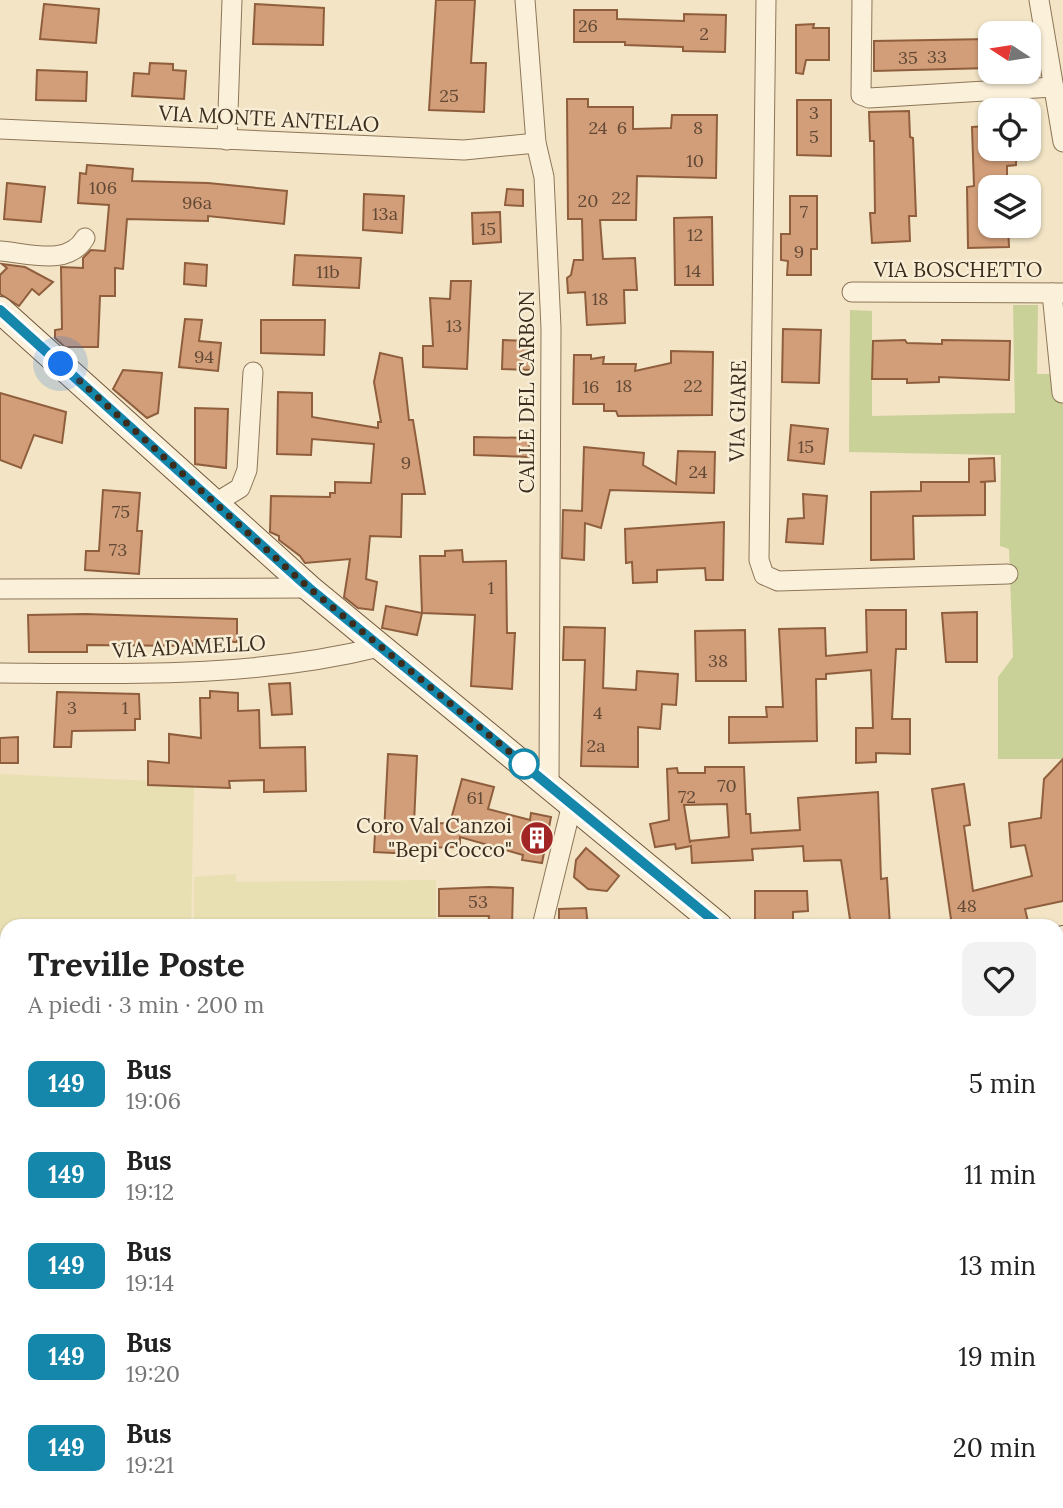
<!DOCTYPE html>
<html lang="it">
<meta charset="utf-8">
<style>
body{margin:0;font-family:Lora,serif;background:#f2f2f2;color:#222;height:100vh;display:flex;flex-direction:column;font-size:26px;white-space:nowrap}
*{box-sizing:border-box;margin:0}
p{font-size:23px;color:#767676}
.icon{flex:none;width:38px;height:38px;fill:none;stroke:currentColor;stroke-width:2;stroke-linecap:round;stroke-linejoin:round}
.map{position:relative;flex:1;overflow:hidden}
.details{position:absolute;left:0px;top:919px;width:1064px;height:590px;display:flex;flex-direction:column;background:#fff;border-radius:21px 21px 0 0;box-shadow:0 2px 5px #0004}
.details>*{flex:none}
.badge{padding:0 14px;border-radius:10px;font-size:24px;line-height:46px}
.needle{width:46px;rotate:282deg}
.buttons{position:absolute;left:978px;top:21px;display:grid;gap:14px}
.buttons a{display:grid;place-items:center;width:63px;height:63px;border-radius:14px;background:#fff;box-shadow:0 2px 5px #0004;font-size:35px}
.you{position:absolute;width:35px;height:35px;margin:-18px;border:5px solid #fff;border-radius:50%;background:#1a73e8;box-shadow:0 0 0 10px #1a73e833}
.map>.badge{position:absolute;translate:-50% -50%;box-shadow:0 0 0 4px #fff}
.round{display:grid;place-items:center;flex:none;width:74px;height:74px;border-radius:14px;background:#f2f2f2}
.summary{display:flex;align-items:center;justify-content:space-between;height:119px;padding:0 28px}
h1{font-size:33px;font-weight:700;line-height:52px}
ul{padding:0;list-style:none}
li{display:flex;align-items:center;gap:21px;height:91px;padding:0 28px}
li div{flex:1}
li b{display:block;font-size:26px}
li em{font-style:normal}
li .badge{min-width:77px;font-weight:700;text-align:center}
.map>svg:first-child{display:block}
.farmland{fill:#e8dfb2}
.green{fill:#cad198}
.building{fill:#d29e79;stroke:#8f5e3d;stroke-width:2;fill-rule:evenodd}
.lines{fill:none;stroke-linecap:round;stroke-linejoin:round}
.street-casing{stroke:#8e7659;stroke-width:21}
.secondary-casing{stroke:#70563d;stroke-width:28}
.street{stroke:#fbf1da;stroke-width:19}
.secondary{stroke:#fbf1da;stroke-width:26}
.line-casing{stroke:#fff;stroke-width:16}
.line{stroke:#1587aa;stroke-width:10}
.walk{stroke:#3d2d1e;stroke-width:7;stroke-dasharray:0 12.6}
.stop-dot{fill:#fff;stroke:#1587aa;stroke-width:3.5}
.labels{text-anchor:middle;stroke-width:5;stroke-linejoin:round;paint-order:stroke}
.number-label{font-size:18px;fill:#624935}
.street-label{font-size:21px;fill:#3d2d1e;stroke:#f8eed6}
.poi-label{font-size:21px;fill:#3d2d1e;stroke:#f8eed6;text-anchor:end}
</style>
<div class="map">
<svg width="1063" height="1508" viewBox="0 0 1063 1508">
<rect width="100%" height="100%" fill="#f2e4c5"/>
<g class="farmland">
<path d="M 0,774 L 194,783 L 191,926 L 7,926 L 7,985 L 0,984 Z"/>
<path d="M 236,874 L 236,882 L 436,880 L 436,926 L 194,926 L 194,877 Z"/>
<path d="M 271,1502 L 366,1502 L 366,1508 L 272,1508 Z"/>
</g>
<path class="green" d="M 1013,305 L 1038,305 L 1037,374 L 1055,374 L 1063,393 L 1063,759 L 998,759 L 998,677 L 1013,657 L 1009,549 L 1000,546 L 1001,455 L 849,452 L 850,310 L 872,311 L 872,416 L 1015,413 Z"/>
<g class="building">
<path d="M 436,0 L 475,0 L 471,63 L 486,63 L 484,112 L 429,110 Z"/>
<path d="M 44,4 L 99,9 L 96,43 L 40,39 Z"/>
<path d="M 255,4 L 324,8 L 323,45 L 253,44 Z"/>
<path d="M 574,10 L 617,10 L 617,19 L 684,21 L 684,14 L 726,15 L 725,52 L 683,51 L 683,47 L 625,45 L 625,42 L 574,42 Z"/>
<path d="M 814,24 L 813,28 L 829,28 L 829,60 L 806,60 L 803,74 L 796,73 L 796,25 Z"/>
<path d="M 990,39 L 990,68 L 874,71 L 874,41 Z"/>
<path d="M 150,63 L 173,64 L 173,70 L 186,71 L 184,99 L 132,96 L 134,73 L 149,74 Z"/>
<path d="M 37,70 L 87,72 L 86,101 L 36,100 Z"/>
<path d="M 567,99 L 588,99 L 588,107 L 633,107 L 633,129 L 671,128 L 672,115 L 717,115 L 716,178 L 637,176 L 636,220 L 600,220 L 603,259 L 635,258 L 637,290 L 624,290 L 625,323 L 587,325 L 585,292 L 568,293 L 567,278 L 571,275 L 574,260 L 583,260 L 582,219 L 568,219 Z"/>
<path d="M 797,100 L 831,100 L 831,156 L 797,155 Z"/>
<path d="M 909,111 L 910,137 L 913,138 L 916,216 L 909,216 L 910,241 L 872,243 L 870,213 L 875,213 L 874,141 L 870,141 L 869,112 Z"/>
<path d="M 990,126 L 990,149 L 1016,149 L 1016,165 L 1007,166 L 1007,187 L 990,187 L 990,226 L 1008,226 L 1009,247 L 968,248 L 967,187 L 974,186 L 972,127 Z"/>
<path d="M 87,165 L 133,169 L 132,181 L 208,183 L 287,191 L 284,224 L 208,216 L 208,221 L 127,219 L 123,269 L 115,268 L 115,296 L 100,296 L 98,347 L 65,347 L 55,338 L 55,330 L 62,329 L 61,267 L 83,268 L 83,258 L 91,250 L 105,251 L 109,205 L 78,203 L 80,173 L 86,174 Z"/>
<path d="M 7,183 L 45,187 L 41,222 L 4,219 Z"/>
<path d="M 507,189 L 523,190 L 523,206 L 505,205 Z"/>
<path d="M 364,194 L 404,196 L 402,233 L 363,230 Z"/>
<path d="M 790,196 L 817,196 L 817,249 L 811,249 L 811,275 L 787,275 L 788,261 L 781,260 L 781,234 L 790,234 Z"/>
<path d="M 500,212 L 501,242 L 473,244 L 472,213 Z"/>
<path d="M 712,217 L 713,285 L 675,285 L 674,218 Z"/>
<path d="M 295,255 L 361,258 L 359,288 L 293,285 Z"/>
<path d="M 185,263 L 207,265 L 206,286 L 184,284 Z"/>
<path d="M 2,264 L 25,267 L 53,282 L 39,295 L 32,289 L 19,306 L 0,294 L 0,275 L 7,268 Z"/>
<path d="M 451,281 L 471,281 L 467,369 L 423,367 L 423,346 L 433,346 L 430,298 L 450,299 Z"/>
<path d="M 185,319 L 202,320 L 199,341 L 221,343 L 218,371 L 179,367 Z"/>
<path d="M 261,320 L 325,320 L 324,355 L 261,353 Z"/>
<path d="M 783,329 L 821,330 L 819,383 L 782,382 Z"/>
<path d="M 503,340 L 529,341 L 528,353 L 533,353 L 532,370 L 502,369 Z"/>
<path d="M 905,340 L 907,343 L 942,344 L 942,340 L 1010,341 L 1009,380 L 939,377 L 939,382 L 907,383 L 907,379 L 872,379 L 873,341 Z"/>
<path d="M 671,351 L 713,352 L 712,415 L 618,416 L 616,411 L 604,411 L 604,404 L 573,404 L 574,355 L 591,355 L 591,359 L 604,357 L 603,364 L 636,364 L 635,371 L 671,363 Z"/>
<path d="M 380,353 L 402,358 L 409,420 L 413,420 L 425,494 L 402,494 L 401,537 L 370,536 L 366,579 L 377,582 L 373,610 L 358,608 L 344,597 L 350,559 L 305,563 L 300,556 L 279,540 L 279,536 L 270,532 L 271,496 L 330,497 L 330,493 L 335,493 L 335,482 L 371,483 L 374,444 L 312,439 L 311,455 L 277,454 L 278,392 L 312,393 L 312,417 L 378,428 L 378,422 L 381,422 L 374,382 Z"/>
<path d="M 123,370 L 162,373 L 158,413 L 147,418 L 113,389 Z"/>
<path d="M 0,393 L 66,412 L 62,443 L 34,435 L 21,468 L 0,460 Z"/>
<path d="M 195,408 L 228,409 L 226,468 L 195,464 Z"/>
<path d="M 791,425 L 828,429 L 824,464 L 788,460 Z"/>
<path d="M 474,437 L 529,438 L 529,457 L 474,455 Z"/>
<path d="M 584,447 L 644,453 L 643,465 L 676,484 L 678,451 L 715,452 L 714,493 L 610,490 L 601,528 L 585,523 L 584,560 L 562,558 L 563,510 L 582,511 Z"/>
<path d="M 994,458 L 995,481 L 980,482 L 985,482 L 985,515 L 913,516 L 914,559 L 871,560 L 871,492 L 921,491 L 921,482 L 969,482 L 969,459 Z"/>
<path d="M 103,490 L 140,493 L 137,531 L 142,531 L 139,574 L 85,570 L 86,551 L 99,551 Z"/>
<path d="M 803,494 L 827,496 L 823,544 L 786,542 L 788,519 L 804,518 Z"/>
<path d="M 724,522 L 723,580 L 706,580 L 705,568 L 657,570 L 657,582 L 633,583 L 632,562 L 626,563 L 625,529 Z"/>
<path d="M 462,550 L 463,562 L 506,561 L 507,633 L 515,633 L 512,689 L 471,686 L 475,615 L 422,613 L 420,556 L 445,556 L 445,551 Z"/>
<path d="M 386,606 L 422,613 L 417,635 L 382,628 Z"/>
<path d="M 866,610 L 906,610 L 906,649 L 896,649 L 892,719 L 910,719 L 910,754 L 876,753 L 876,762 L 856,763 L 856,728 L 873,728 L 871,670 L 826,674 L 826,679 L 816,679 L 817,741 L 729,743 L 729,717 L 767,717 L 766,707 L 783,707 L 779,629 L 825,628 L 826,656 L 867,652 Z"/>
<path d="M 977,612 L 977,662 L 946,662 L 942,613 Z"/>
<path d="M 86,614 L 237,619 L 237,642 L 193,641 L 193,646 L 87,645 L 87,652 L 29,652 L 28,615 Z"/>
<path d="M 564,627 L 605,628 L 603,688 L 636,690 L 637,671 L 678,674 L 676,705 L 662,704 L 660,729 L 638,727 L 638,767 L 581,766 L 585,660 L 563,660 Z"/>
<path d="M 745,630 L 746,681 L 696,681 L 695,631 Z"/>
<path d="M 290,683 L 292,714 L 272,715 L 269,684 Z"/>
<path d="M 210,691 L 238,693 L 238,711 L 259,710 L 260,748 L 305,747 L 306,791 L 264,792 L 264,780 L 229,781 L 230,788 L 148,785 L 148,761 L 169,763 L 169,734 L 201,738 L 200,698 L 210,698 Z"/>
<path d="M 57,692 L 139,694 L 140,719 L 135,719 L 135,730 L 72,731 L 71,747 L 54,747 Z"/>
<path d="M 18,737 L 18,763 L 0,763 L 0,738 Z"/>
<path d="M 388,754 L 417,756 L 414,824 L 450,823 L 462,779 L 494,787 L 488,809 L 530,820 L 531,813 L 551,817 L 542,863 L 522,860 L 523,855 L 460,837 L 460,847 L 413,848 L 413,854 L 374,852 L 375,833 L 384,833 Z"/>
<path d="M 1063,759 L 1063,901 L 1025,909 L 1029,926 L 952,926 L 932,789 L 964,784 L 970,825 L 964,826 L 973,891 L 1032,876 L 1025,845 L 1011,847 L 1009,823 L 1041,818 L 1044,779 Z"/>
<path d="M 705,767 L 744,767 L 746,814 L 750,814 L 751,833 L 800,830 L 798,798 L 878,792 L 881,879 L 887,878 L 890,926 L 851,926 L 841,860 L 804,861 L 803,846 L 752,849 L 753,860 L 692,863 L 691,846 L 676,849 L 675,844 L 655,847 L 650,824 L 669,820 L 667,769 L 677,768 L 678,773 L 705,773 ZM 727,804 L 729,837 L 690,841 L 690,843 L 684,805 Z"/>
<path d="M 586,848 L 619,876 L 607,891 L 588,889 L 574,877 L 576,860 Z"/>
<path d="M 489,887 L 513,888 L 512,926 L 488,926 L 489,916 L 439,916 L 439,889 Z"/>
<path d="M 755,891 L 807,891 L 808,911 L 793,912 L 793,926 L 755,926 Z"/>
<path d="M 586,908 L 588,926 L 559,926 L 559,909 Z"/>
</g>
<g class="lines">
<g class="street-casing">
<g id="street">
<path d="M 525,0 L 536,143 L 544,177 L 551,328 L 549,785"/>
<path d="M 766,0 L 759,560 L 764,575 L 778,581 L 1008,574"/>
<path d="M 862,0 L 861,95 L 869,98 L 1053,87"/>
<path d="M 1039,0 L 1063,142"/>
<path d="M 0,129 L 464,150 L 536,143"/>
<path d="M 227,140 L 232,0"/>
<path d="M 0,251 C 29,253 68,267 85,238"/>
<path d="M 852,292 L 1063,293"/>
<path d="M 1052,293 L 1062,393"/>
<path d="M 217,502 L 240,488 L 247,470 L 253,372"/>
<path d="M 0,589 L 309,588"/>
<path d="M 0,673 C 127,674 254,678 379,647"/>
<path d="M 542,926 L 572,804"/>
</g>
</g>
<g class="secondary-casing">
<g id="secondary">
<path d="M 0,310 L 309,588 L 719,926"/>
<path d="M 1057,941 L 1063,939"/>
<path d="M 0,1342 L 7,1340"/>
<path d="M 389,1502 L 390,1508"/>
</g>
</g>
<use href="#street" class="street"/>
<use href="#secondary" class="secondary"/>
</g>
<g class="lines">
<g class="line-casing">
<path id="line" d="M 0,310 L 309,588 L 720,926"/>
</g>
<use href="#line" class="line"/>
<path class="walk" d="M 61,364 L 309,588 L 528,767 L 524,764"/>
</g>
<defs>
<g id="building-disc" transform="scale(1.75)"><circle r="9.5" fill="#a22526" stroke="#f8eed6"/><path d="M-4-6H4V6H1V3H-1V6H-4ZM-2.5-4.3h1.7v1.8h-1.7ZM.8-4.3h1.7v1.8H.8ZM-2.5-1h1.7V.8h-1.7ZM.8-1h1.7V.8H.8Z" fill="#fff"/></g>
</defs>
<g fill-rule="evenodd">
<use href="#building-disc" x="537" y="838"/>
</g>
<circle class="stop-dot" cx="524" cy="764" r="14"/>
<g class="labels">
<g class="number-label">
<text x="588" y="32">26</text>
<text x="704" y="40">2</text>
<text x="937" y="63">33</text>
<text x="908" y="64">35</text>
<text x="449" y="102">25</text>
<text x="814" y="119">3</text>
<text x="598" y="134">24</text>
<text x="622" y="134">6</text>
<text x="698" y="134">8</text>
<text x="814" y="143">5</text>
<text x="695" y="167">10</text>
<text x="103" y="194">106</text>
<text x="621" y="204">22</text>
<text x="588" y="207">20</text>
<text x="197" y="209">96a</text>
<text x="804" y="218">7</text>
<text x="385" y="220">13a</text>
<text x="488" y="235">15</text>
<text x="695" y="241">12</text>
<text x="799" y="258">9</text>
<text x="693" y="277">14</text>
<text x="328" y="278">11b</text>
<text x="600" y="305">18</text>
<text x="454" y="332">13</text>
<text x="204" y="363">94</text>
<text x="624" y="392">18</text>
<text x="693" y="392">22</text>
<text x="591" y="393">16</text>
<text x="806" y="453">15</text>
<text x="406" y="469">9</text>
<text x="698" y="478">24</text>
<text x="121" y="518">75</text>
<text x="118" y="556">73</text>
<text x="491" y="594">1</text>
<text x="718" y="667">38</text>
<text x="72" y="714">3</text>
<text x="125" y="714">1</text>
<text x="598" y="719">4</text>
<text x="596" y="752">2a</text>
<text x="727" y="792">70</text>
<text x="687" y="803">72</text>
<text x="475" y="804">61</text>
<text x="478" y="908">53</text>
<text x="967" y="912">48</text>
</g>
<g class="street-label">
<text transform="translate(269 119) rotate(3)" y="7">VIA MONTE ANTELAO</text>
<text x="958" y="277">VIA BOSCHETTO</text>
<text transform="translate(527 392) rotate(-90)" y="7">CALLE DEL CARBON</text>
<text transform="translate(738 411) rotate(-89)" y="7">VIA GIARE</text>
<text transform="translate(189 647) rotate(-3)" y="7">VIA ADAMELLO</text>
</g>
<g class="poi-label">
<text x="512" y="833">Coro Val Canzoi<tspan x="512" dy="24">"Bepi Cocco"</tspan></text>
</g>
</g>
</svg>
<div class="buttons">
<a><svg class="needle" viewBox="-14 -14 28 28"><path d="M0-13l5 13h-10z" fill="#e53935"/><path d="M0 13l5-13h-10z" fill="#767676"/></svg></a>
<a><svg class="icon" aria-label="locate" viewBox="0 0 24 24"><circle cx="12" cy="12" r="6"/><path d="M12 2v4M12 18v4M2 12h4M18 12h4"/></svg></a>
<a><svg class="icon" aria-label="layers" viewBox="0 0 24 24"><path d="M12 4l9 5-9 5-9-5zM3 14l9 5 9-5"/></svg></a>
</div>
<div class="you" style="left:61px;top:364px"></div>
<section class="details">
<div class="summary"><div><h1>Treville Poste</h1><p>A piedi · 3 min · 200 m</p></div><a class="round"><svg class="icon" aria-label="heart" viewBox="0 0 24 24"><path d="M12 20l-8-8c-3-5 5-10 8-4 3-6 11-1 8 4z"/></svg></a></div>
<ul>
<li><span class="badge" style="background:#1587aa;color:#fff">149</span><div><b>Bus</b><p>19:06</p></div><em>5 min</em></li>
<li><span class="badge" style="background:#1587aa;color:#fff">149</span><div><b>Bus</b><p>19:12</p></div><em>11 min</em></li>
<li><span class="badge" style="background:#1587aa;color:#fff">149</span><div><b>Bus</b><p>19:14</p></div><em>13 min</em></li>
<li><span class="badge" style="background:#1587aa;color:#fff">149</span><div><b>Bus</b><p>19:20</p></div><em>19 min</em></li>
<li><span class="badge" style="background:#1587aa;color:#fff">149</span><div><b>Bus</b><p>19:21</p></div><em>20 min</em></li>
</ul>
</section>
</div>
